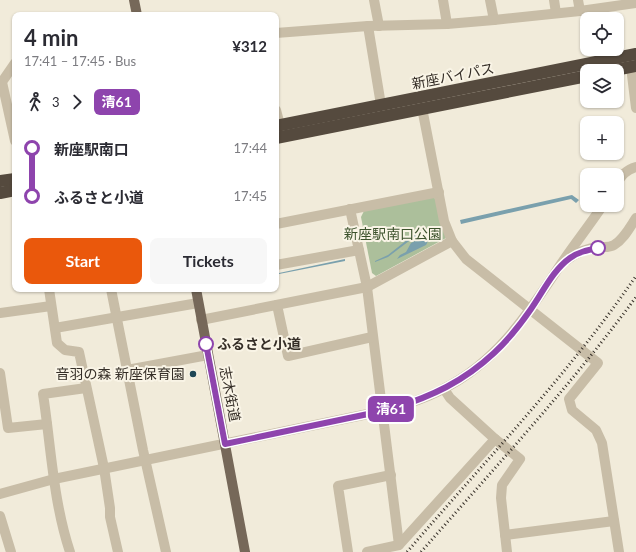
<!DOCTYPE html>
<meta charset="utf-8">
<style>
body{margin:0;font-family:Lato,"Noto Sans JP",sans-serif;background:#f7f7f7;color:#2b2b33;height:100vh;display:flex;flex-direction:column;font-size:15px;white-space:nowrap}
*{box-sizing:border-box;margin:0}
p{font-size:13px;color:#7c7c81}
.icon{flex:none;width:22px;height:22px;fill:none;stroke:currentColor;stroke-width:2;stroke-linecap:round;stroke-linejoin:round}
.map{position:relative;flex:1;overflow:hidden}
.panel{position:absolute;left:12px;top:12px;width:267px;height:280px;display:flex;flex-direction:column;background:#fff;border-radius:8px;box-shadow:0 1px 3px #0004}
.panel>*{flex:none}
.badge{padding:0 8px;border-radius:6px;font-size:14px;line-height:26px}
.controls{position:absolute;left:580px;top:12px;display:grid;gap:8px}
.controls a{display:grid;place-items:center;width:44px;height:44px;border-radius:8px;background:#fff;box-shadow:0 1px 3px #0004;font-size:20px}
.map>.badge{position:absolute;translate:-50% -50%;box-shadow:0 0 0 2px #fff}
.legs{display:flex;align-items:center;gap:6px;height:44px;padding:0 12px;font-size:13px}
.legs p{margin-inline-start:auto}
.summary{display:flex;align-items:center;justify-content:space-between;height:68px;padding:0 12px}
h1{font-size:22px;font-weight:700;line-height:30px}
.primary-button{display:flex;gap:8px;margin-top:auto;padding:8px 12px}
.primary-button a{flex:1;height:46px;border-radius:8px;background:#ea580c;color:#fff;font-size:16px;font-weight:700;line-height:46px;text-align:center}
.primary-button a+a{background:#f7f7f7;color:#2b2b33}
ul{padding:0 12px;list-style:none}
li{display:flex;align-items:center;gap:14px;height:48px;font-size:15px}
li i{display:grid;place-items:center;width:6px;height:100%;margin:0 5px;background:currentColor}
li i::after{content:'';width:10px;height:10px;margin:-5px;border:3px solid;border-radius:50%;background:#fff}
li p{margin-inline-start:auto}
li:first-child i{background:linear-gradient(#0000 50%,currentColor 0)}
li:last-child i{background:linear-gradient(currentColor 50%,#0000 0)}
.map>svg:first-child{display:block}
.green{fill:#acbf9b}
.water{fill:#7aa0ad}
.lines{fill:none;stroke-linecap:round;stroke-linejoin:round}
.minor{stroke:#c8bda7;stroke-width:10}
.major{stroke:#766859;stroke-width:10}
.highway{stroke:#554a3e;stroke-width:12}
.rail{stroke:#352e27;stroke-width:3;stroke-dasharray:1 3;stroke-linecap:butt}
.line-1-casing{stroke:#fff;stroke-width:9}
.line-1{stroke:#8e44ad;stroke-width:6}
.stop-1-dot{fill:#fff;stroke:#8e44ad;stroke-width:2}
.poi-dot{fill:#1e4655;stroke:#f9f4e6;stroke-width:1.5}
.labels{text-anchor:middle;stroke-width:4;stroke-linejoin:round;paint-order:stroke}
.street-label{font-size:14px;fill:#352e27;stroke:#f9f4e6}
.park-label{font-size:14px;fill:#3c522c;stroke:#f9f4e6}
.stop-label{font-size:14px;font-weight:bold;fill:#352e27;stroke:#f9f4e6;text-anchor:start}
.poi-label{font-size:14px;fill:#352e27;stroke:#f9f4e6;text-anchor:end}
</style>
<div class="map">
<svg width="636" height="552" viewBox="0 0 636 552">
<rect width="100%" height="100%" fill="#f1ebda"/>
<path class="green" d="M 433,197 L 437,200 L 446,238 L 376,276 L 372,273 L 361,217 L 364,211 Z"/>
<g class="water">
<path d="M 572,195 L 579,200 L 576,203 L 571,199 L 461,224 L 460,220 Z"/>
<path d="M 427,231 L 429,239 L 426,245 L 397,259 L 400,255 L 406,252 L 411,243 L 425,236 L 425,233 L 413,238 L 388,257 L 375,262 L 375,261 L 388,255 L 412,236 Z"/>
<path d="M 345,259 L 345,261 L 279,274 L 276,278 L 276,276 L 279,273 Z"/>
</g>
<g class="lines">
<g class="minor">
<path d="M 374,0 L 379,26"/>
<path d="M 443,0 L 447,24"/>
<path d="M 490,0 L 494,20"/>
<path d="M 554,0 L 556,13"/>
<path d="M 578,0 L 580,11"/>
<path d="M 368,26 L 381,105"/>
<path d="M 276,33 L 368,26 L 447,24 L 494,20 L 580,11 L 636,3"/>
<path d="M 15,63 L 2,82 L 15,141"/>
<path d="M 631,67 L 636,108"/>
<path d="M 422,108 L 444,221 L 452,241 L 466,259 L 598,363 L 569,399 L 572,410 L 596,430 L 602,443 L 619,552"/>
<path d="M 276,110 L 280,125"/>
<path d="M 617,183 C 622,175 626,170 636,167"/>
<path d="M 350,209 L 367,287 L 399,545"/>
<path d="M 276,224 L 439,192"/>
<path d="M 567,260 C 575,253 588,248 599,247 C 605,247 609,248 614,245 C 624,239 630,227 636,218"/>
<path d="M 276,265 L 359,250"/>
<path d="M 49,289 L 57,343 L 65,350 L 79,352 L 104,468 L 110,508 L 110,517 L 118,552"/>
<path d="M 111,289 L 143,450 L 166,552"/>
<path d="M 277,305 L 288,356 L 372,337"/>
<path d="M 0,313 L 51,306"/>
<path d="M 201,320 L 367,287 L 452,241"/>
<path d="M 55,328 L 198,303"/>
<path d="M 127,370 L 208,355"/>
<path d="M 0,373 L 8,428 L 47,424"/>
<path d="M 444,389 L 450,398 L 495,439 L 520,459 L 502,485 L 501,498 L 507,552"/>
<path d="M 0,494 L 54,479 L 392,409 C 410,403 427,398 443,389 C 497,362 527,315 559,267 C 573,246 589,226 603,205"/>
<path d="M 0,516 L 11,552"/>
<path d="M 505,535 L 614,521"/>
<path d="M 70,552 C 53,501 51,446 43,394 L 86,388"/>
<path d="M 348,552 L 338,486 L 391,475"/>
<path d="M 367,552 L 399,545 L 495,439"/>
</g>
<g class="major">
<path d="M 134,0 L 137,15"/>
<path d="M 196,289 L 245,552"/>
</g>
<g class="highway">
<path d="M 610,71 L 636,66"/>
<path d="M 276,126 L 636,54"/>
<path d="M 276,138 L 587,76"/>
<path d="M 0,181 L 15,179"/>
<path d="M 0,193 L 15,190"/>
</g>
<g class="rail">
<path d="M 407,552 C 485,461 568,375 636,276"/>
<path d="M 421,552 C 494,468 570,387 636,297"/>
</g>
</g>
<g class="lines">
<g class="line-1-casing">
<path id="line-1" d="M 206,344 L 225,444 L 392,409 C 432,396 463,382 494,353 C 508,340 520,325 531,309 C 543,292 553,270 570,258 C 578,252 588,250 598,248"/>
</g>
<use href="#line-1" class="line-1"/>
</g>
<g class="stop-1-dot">
<circle cx="598" cy="248" r="7"/>
<circle cx="206" cy="344" r="7"/>
</g>
<circle class="poi-dot" cx="193" cy="374" r="4"/>
<g class="labels">
<g class="street-label">
<text transform="translate(453 76) rotate(-11)" y="5">新座バイパス</text>
<text transform="translate(230 394) rotate(79)" y="5">志木街道</text>
</g>
<g class="park-label">
<text x="393" y="239">新座駅南口公園</text>
</g>
<g class="stop-label">
<text x="217" y="349">ふるさと小道</text>
</g>
<g class="poi-label">
<text x="185" y="379">音羽の森 新座保育園</text>
</g>
</g>
</svg>
<div class="controls">
<a><svg class="icon" aria-label="locate" viewBox="0 0 24 24"><circle cx="12" cy="12" r="6"/><path d="M12 2v4M12 18v4M2 12h4M18 12h4"/></svg></a>
<a><svg class="icon" aria-label="layers" viewBox="0 0 24 24"><path d="M12 4l9 5-9 5-9-5zM3 14l9 5 9-5"/></svg></a>
<a>+</a>
<a>−</a>
</div>
<b class="badge" style="left:391px;top:409px;background:#8e44ad;color:#fff">清61</b>
<section class="panel">
<div class="summary"><div><h1>4 min</h1><p>17:41 – 17:45 · Bus</p></div><b>¥312</b></div>
<div class="legs"><svg class="icon" aria-label="walk" viewBox="0 0 24 24"><circle cx="13" cy="4" r="2"/><path d="M13 8l-2 6 4 7M11 14l-3 7M7 12l3-4h3l4 4"/></svg>3<svg class="icon" aria-label="forward" viewBox="0 0 24 24"><path d="M9 5l7 7-7 7"/></svg><b class="badge" style="background:#8e44ad;color:#fff">清61</b></div>
<ul>
<li><i style="color:#8e44ad"></i><b>新座駅南口</b><p>17:44</p></li>
<li><i style="color:#8e44ad"></i><b>ふるさと小道</b><p>17:45</p></li>
</ul>
<div class="primary-button"><a>Start</a><a>Tickets</a></div>
</section>
</div>
